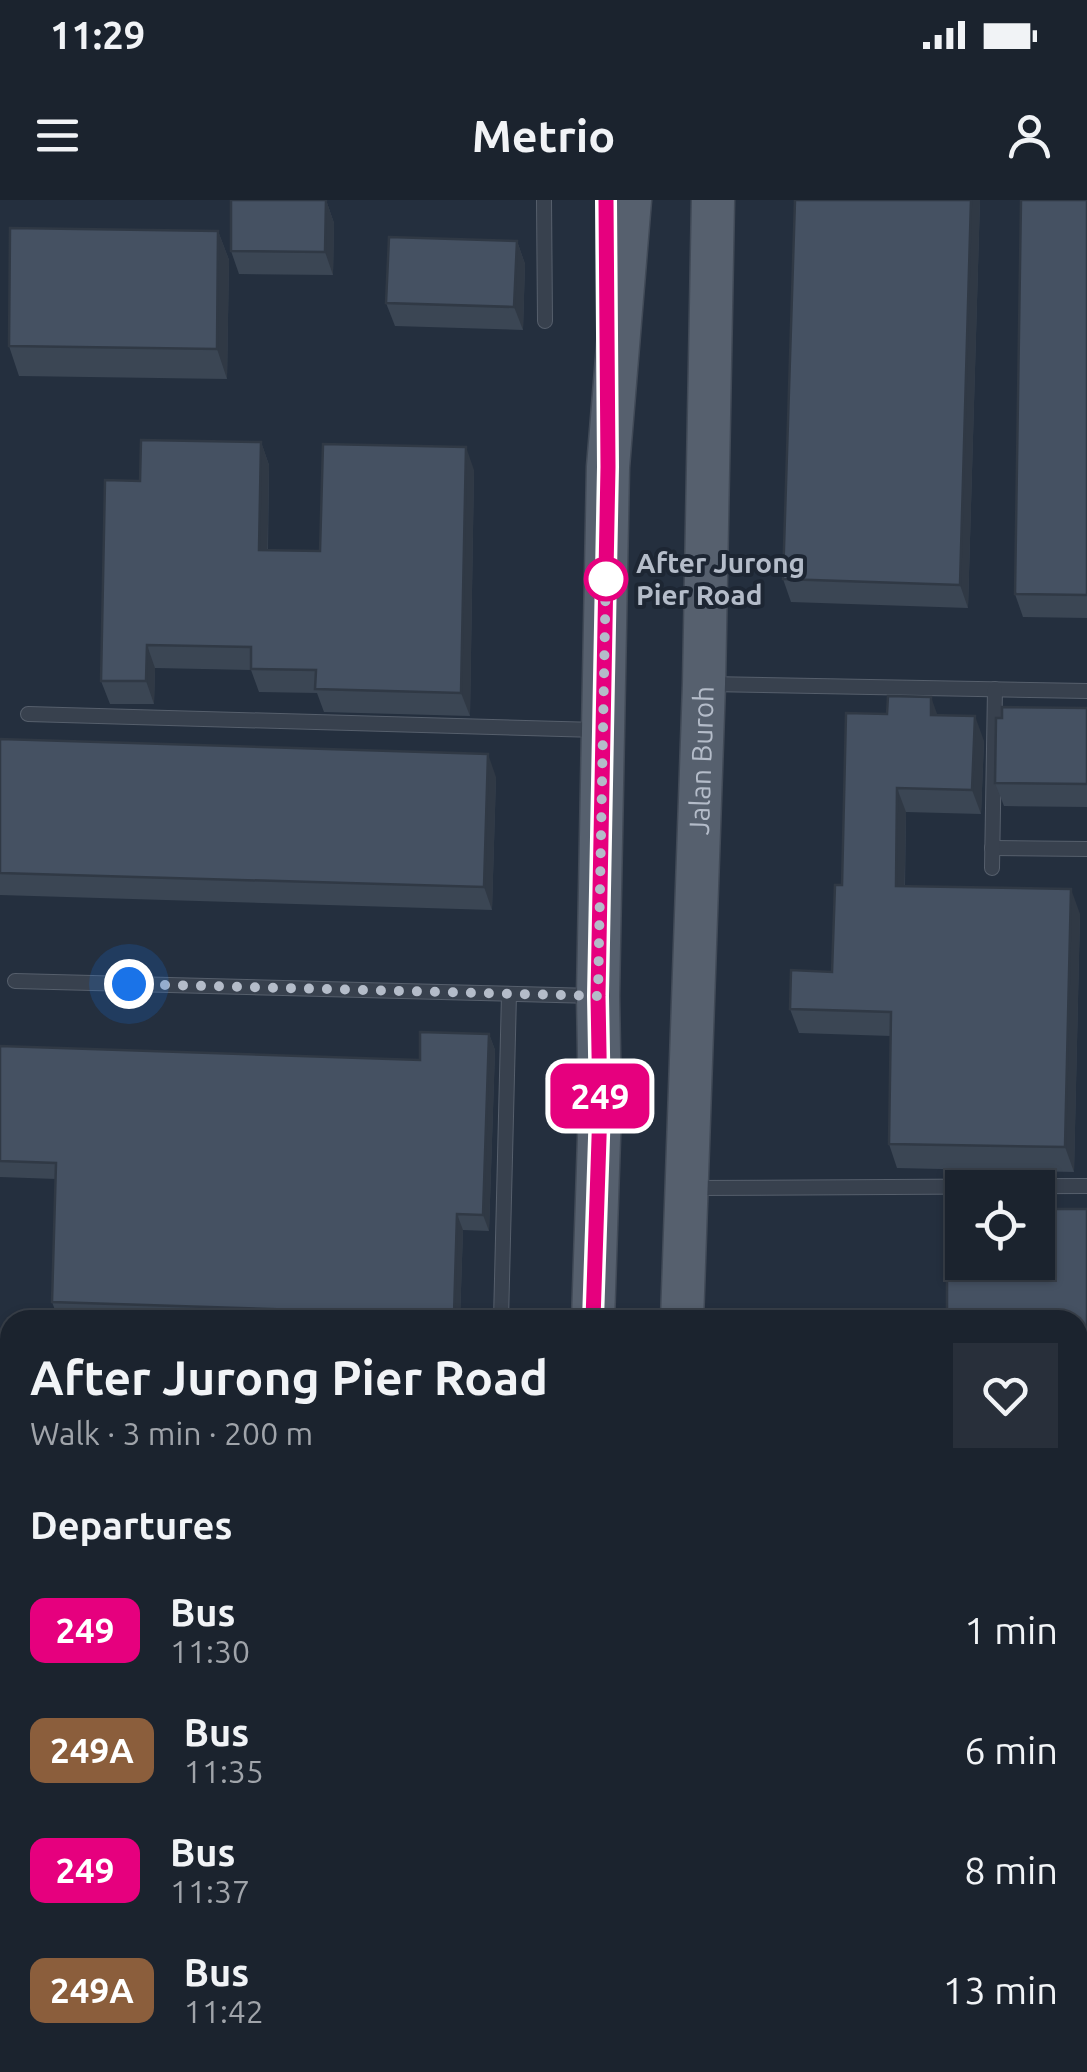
<!DOCTYPE html>
<meta charset="utf-8">
<style>
body{margin:0;font-family:Ubuntu,sans-serif;background:#282f3a;color:#f1f3f6;height:100vh;display:flex;flex-direction:column;font-size:38px;white-space:nowrap}
*{box-sizing:border-box;margin:0}
p{font-size:32px;color:#a0a4aa}
.icon{flex:none;width:55px;height:55px;fill:none;stroke:currentColor;stroke-width:2;stroke-linecap:round;stroke-linejoin:round}
.map{position:relative;flex:1;overflow:hidden}
.details{position:absolute;left:0px;top:1110px;width:1088px;height:762px;display:flex;flex-direction:column;background:#1b232e;border-radius:30px 30px 0 0;box-shadow:0 2px 8px #0004,0 0 0 2px #39404a}
.details>*{flex:none}
.badge{padding:0 20px;border-radius:15px;font-size:35px;line-height:65px}
.fabs{position:absolute;left:945px;top:970px;display:grid;gap:20px}
.fabs a{display:grid;place-items:center;width:110px;height:110px;border-radius:0px;background:#1b232e;box-shadow:0 2px 8px #0004,0 0 0 2px #39404a;font-size:50px}
.you{position:absolute;width:50px;height:50px;margin:-25px;border:8px solid #fff;border-radius:50%;background:#1a73e8;box-shadow:0 0 0 15px #1a73e833}
.map>.badge{position:absolute;translate:-50% -50%;box-shadow:0 0 0 5px #fff}
h2{padding:0 30px;font-size:38px;line-height:90px}
.round{display:grid;place-items:center;flex:none;width:105px;height:105px;border-radius:0px;background:#282f3a}
.head{display:flex;align-items:center;justify-content:space-between;height:170px;padding:0 30px}
h1{font-size:48px;font-weight:600;line-height:75px}
ul{padding:0;list-style:none}
li{display:flex;align-items:center;gap:30px;height:120px;padding:0 30px}
li div{flex:1}
li b{display:block;font-size:38px}
li em{font-style:normal}
li .badge{min-width:110px;font-weight:700;text-align:center}
.status{display:flex;justify-content:space-between;align-items:center;height:70px;padding:0 50px;background:#1b232e;direction:ltr}
.status svg{height:28px;fill:currentColor}
header{display:flex;justify-content:space-between;align-items:center;height:130px;padding:0 30px;background:#1b232e;font-size:45px;font-weight:600}
.map>svg:first-child{display:block}
.green{fill:#263c3f}
.lines{fill:none;stroke-linecap:round;stroke-linejoin:round}
.lane-casing{stroke:#565f6c;stroke-width:16}
.primary-casing{stroke:#414a57;stroke-width:45}
.lane{stroke:#38414e;stroke-width:14}
.primary{stroke:#56606e;stroke-width:42}
.wall{fill:#3b4654}
.shaded-wall{fill:#303945}
.building{fill:#455162;stroke:#303945;stroke-width:2.5}
.line-casing{stroke:#fff;stroke-width:22}
.line{stroke:#e6007e;stroke-width:15}
.walk{stroke:#b4bcc9;stroke-width:10;stroke-dasharray:0 18}
.stop-dot{fill:#fff;stroke:#e6007e;stroke-width:5}
.labels{text-anchor:middle;stroke-width:8;stroke-linejoin:round;paint-order:stroke}
.stop-label{font-size:28px;font-weight:bold;fill:#b4bcc9;stroke:#1d2633;text-anchor:start}
.street-label{font-size:28px;fill:#b4bcc9;stroke:#1d2633}
</style>
<div class="status"><b>11:29</b><svg viewBox="0 0 49 12"><path d="M0 12V9h3v3zM5 12V6h3v6zM10 12V3h3v9zM15 12V0h3v12zM26 1h20v11H26zM47 4h2v5h-2z"/></svg></div>
<header><svg class="icon" aria-label="menu" viewBox="0 0 24 24"><path d="M4 6h16M4 12h16M4 18h16"/></svg>Metrio<svg class="icon" aria-label="person" viewBox="0 0 24 24"><circle cx="12" cy="8" r="4"/><path d="M4 21q1-7 8-7t8 7"/></svg></header>
<div class="map">
<svg width="1087" height="1872" viewBox="0 0 1087 1872">
<rect width="100%" height="100%" fill="#242f3e"/>
<path class="green" d="M 0,1389 L 10,1407 L 10,1787 L 0,1810 Z"/>
<g class="lines">
<g class="lane-casing">
<g id="lane">
<path d="M 544,0 L 545,121"/>
<path d="M 708,484 L 1087,491"/>
<path d="M 28,514 L 597,530"/>
<path d="M 992,648 L 1087,649"/>
<path d="M 992,668 L 995,489"/>
<path d="M 15,781 L 594,796"/>
<path d="M 692,988 L 1087,986"/>
<path d="M 501,1120 L 509,794"/>
<path d="M 1078,1456 L 1087,1456"/>
<path d="M 17,1872 L 23,1862"/>
<path d="M 964,1872 L 964,1862"/>
</g>
</g>
<g class="primary-casing">
<g id="primary">
<path d="M 593,1120 L 600,908 L 598,796 L 608,267 L 630,0"/>
<path id="s1" d="M 682,1120 L 704,484 L 713,0"/>
<path d="M 590,1862 L 591,1872"/>
<path d="M 675,1862 L 675,1872"/>
</g>
</g>
<use href="#lane" class="lane"/>
<use href="#primary" class="primary"/>
</g>
<g class="wall">
<path d="M 326,0 L 334,23 L 333,75 L 239,74 L 231,51 Z"/>
<path d="M 795,0 L 980,0 L 968,408 L 791,402 L 783,379 Z"/>
<path d="M 1087,0 L 1087,418 L 1023,417 L 1015,394 Z"/>
<path d="M 218,31 L 229,60 L 227,179 L 19,176 L 9,146 Z"/>
<path d="M 517,41 L 525,64 L 523,130 L 395,126 L 386,103 Z"/>
<path d="M 261,242 L 269,265 L 268,350 L 320,351 L 474,270 L 470,516 L 324,512 L 317,493 L 259,492 L 251,470 L 155,468 L 154,504 L 110,504 L 101,481 L 140,281 Z"/>
<path d="M 1087,508 L 1087,607 L 1004,606 L 995,583 Z"/>
<path d="M 938,515 L 984,541 L 981,614 L 906,612 L 905,686 L 1080,714 L 1074,972 L 897,968 L 889,944 L 891,836 L 799,833 L 790,809 L 832,772 L 842,685 Z"/>
<path d="M 0,539 L 496,577 L 492,710 L 0,695 Z"/>
<path d="M 489,834 L 495,850 L 489,1031 L 463,1030 L 460,1120 L 130,1120 L 58,1118 L 52,1102 L 56,979 L 0,977 L 0,846 L 420,860 Z"/>
<path d="M 1087,1009 L 1087,1445 L 1078,1445 L 1078,1120 Z"/>
<path d="M 1078,1496 L 1087,1496 L 1087,1641 L 1078,1640 Z"/>
</g>
<g class="shaded-wall">
<path d="M 326,0 L 334,23 L 333,75 L 325,52 Z"/>
<path d="M 971,0 L 980,0 L 968,408 L 960,385 Z"/>
<path d="M 218,31 L 229,60 L 227,179 L 217,149 Z"/>
<path d="M 517,41 L 525,64 L 523,130 L 514,107 Z"/>
<path d="M 261,242 L 269,265 L 267,373 L 259,350 Z"/>
<path d="M 466,247 L 474,270 L 470,516 L 461,493 Z"/>
<path d="M 147,445 L 155,468 L 154,504 L 146,481 Z"/>
<path d="M 931,497 L 940,522 L 931,515 Z"/>
<path d="M 975,516 L 984,541 L 981,614 L 972,590 Z"/>
<path d="M 488,554 L 496,577 L 492,710 L 484,687 Z"/>
<path d="M 897,588 L 906,612 L 904,710 L 896,686 Z"/>
<path d="M 1071,689 L 1080,714 L 1074,972 L 1065,947 Z"/>
<path d="M 489,834 L 495,850 L 489,1031 L 483,1015 Z"/>
<path d="M 457,1014 L 463,1030 L 460,1120 L 455,1120 L 454,1115 Z"/>
<rect x="437" y="1862" width="15" height="10"/>
<rect x="926" y="1862" width="15" height="10"/>
</g>
<g class="building">
<path d="M 231,0 L 326,0 L 325,52 L 231,51 Z"/>
<path d="M 795,0 L 971,0 L 960,385 L 783,379 Z"/>
<path d="M 1021,0 L 1087,0 L 1087,395 L 1015,394 Z"/>
<path d="M 10,28 L 218,31 L 217,149 L 9,146 Z"/>
<path d="M 389,37 L 517,41 L 514,107 L 386,103 Z"/>
<path d="M 141,240 L 261,242 L 259,350 L 320,351 L 323,244 L 466,247 L 461,493 L 315,489 L 316,470 L 251,469 L 251,447 L 147,445 L 146,481 L 101,481 L 105,280 L 140,281 Z"/>
<path d="M 888,496 L 931,497 L 931,515 L 975,516 L 972,590 L 897,588 L 896,686 L 1071,689 L 1065,947 L 889,944 L 891,812 L 790,809 L 791,770 L 832,772 L 835,685 L 842,685 L 846,513 L 887,514 Z"/>
<path d="M 1002,507 L 1087,508 L 1087,584 L 995,583 L 996,518 L 1002,518 Z"/>
<path d="M 0,539 L 488,554 L 484,687 L 0,673 Z"/>
<path d="M 420,832 L 489,834 L 483,1015 L 457,1014 L 454,1115 L 52,1102 L 56,963 L 0,961 L 0,846 L 420,860 Z"/>
<path d="M 947,1009 L 962,1009 L 962,1062 L 1038,1062 L 1038,1009 L 1087,1009 L 1087,1422 L 1078,1422 L 1078,1120 L 947,1120 Z"/>
<rect x="1078" y="1496" width="9" height="122"/>
<rect x="110" y="1862" width="327" height="10"/>
<rect x="779" y="1862" width="147" height="10"/>
</g>
<g class="lines">
<g class="line-casing">
<path id="line" d="M 593,1120 L 600,908 L 598,796 L 608,267 L 606,0"/>
</g>
<use href="#line" class="line"/>
<path class="walk" d="M 129,784 L 598,796 L 606,370 L 606,379"/>
</g>
<circle class="stop-dot" cx="606" cy="379" r="20"/>
<g class="labels">
<g class="stop-label">
<text x="636" y="373">After Jurong<tspan x="636" dy="32">Pier Road</tspan></text>
</g>
<g class="street-label">
<text dy="10" stroke="none"><textPath href="#s1" startOffset="560">Jalan Buroh</textPath></text>
</g>
</g>
</svg>
<div class="fabs">
<a><svg class="icon" aria-label="locate" viewBox="0 0 24 24"><circle cx="12" cy="12" r="6"/><path d="M12 2v4M12 18v4M2 12h4M18 12h4"/></svg></a>
</div>
<div class="you" style="left:129px;top:784px"></div>
<b class="badge" style="left:600px;top:896px;background:#e6007e;color:#fff">249</b>
<section class="details">
<div class="head"><div><h1>After Jurong Pier Road</h1><p>Walk · 3 min · 200 m</p></div><a class="round"><svg class="icon" aria-label="heart" viewBox="0 0 24 24"><path d="M12 20l-8-8c-3-5 5-10 8-4 3-6 11-1 8 4z"/></svg></a></div>
<h2>Departures</h2>
<ul>
<li><span class="badge" style="background:#e6007e;color:#fff">249</span><div><b>Bus</b><p>11:30</p></div><em>1 min</em></li>
<li><span class="badge" style="background:#8b5e3c;color:#fff">249A</span><div><b>Bus</b><p>11:35</p></div><em>6 min</em></li>
<li><span class="badge" style="background:#e6007e;color:#fff">249</span><div><b>Bus</b><p>11:37</p></div><em>8 min</em></li>
<li><span class="badge" style="background:#8b5e3c;color:#fff">249A</span><div><b>Bus</b><p>11:42</p></div><em>13 min</em></li>
</ul>
</section>
</div>
